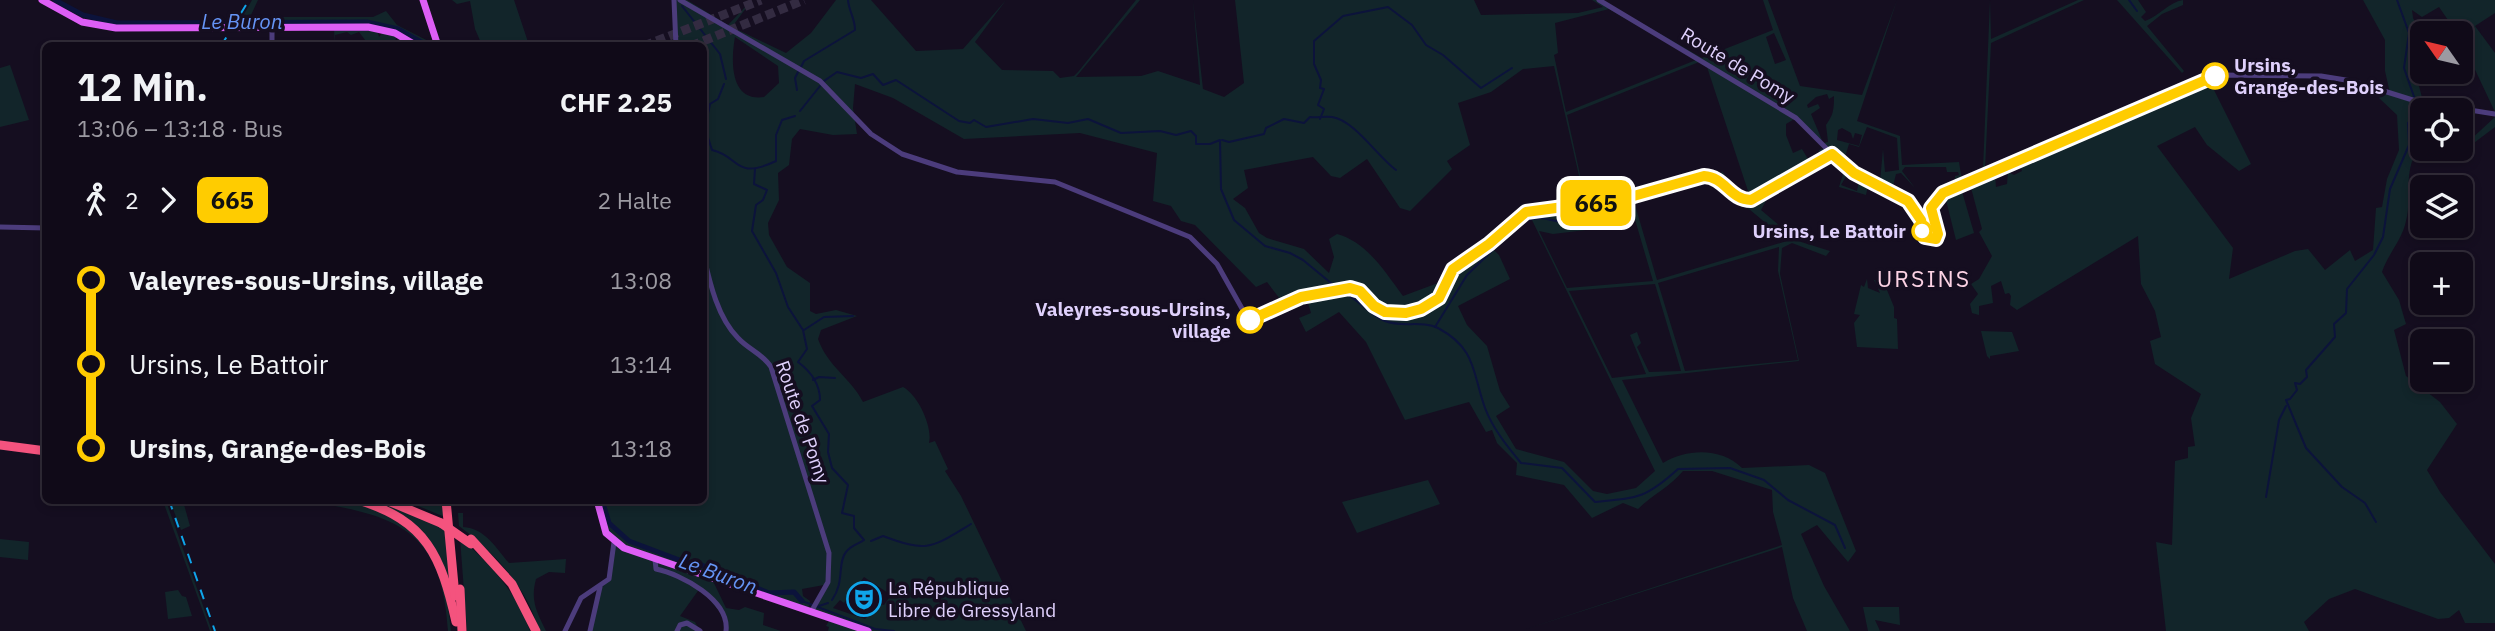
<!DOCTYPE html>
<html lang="de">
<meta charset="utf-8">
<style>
body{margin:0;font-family:"IBM Plex Sans",sans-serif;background:#1e1825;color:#f1f3f6;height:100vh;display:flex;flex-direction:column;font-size:26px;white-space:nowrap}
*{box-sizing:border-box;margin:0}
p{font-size:23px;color:#9c9aa2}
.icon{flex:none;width:38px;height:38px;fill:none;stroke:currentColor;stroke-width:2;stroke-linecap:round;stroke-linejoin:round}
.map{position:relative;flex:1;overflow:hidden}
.side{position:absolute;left:42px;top:42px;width:665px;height:462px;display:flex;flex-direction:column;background:#100a18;border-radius:10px;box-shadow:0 4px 10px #0003,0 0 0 2px #302b37}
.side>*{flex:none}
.badge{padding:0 14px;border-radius:10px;font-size:24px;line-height:46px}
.needle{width:46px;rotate:304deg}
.tools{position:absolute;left:2410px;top:21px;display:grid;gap:14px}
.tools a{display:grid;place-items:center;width:63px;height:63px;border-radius:10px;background:#100a18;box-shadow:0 4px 10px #0003,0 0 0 2px #302b37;font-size:35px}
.map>.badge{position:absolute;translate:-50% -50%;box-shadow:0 0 0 4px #fff}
.legs{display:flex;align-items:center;gap:10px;height:77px;padding:0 35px;font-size:23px}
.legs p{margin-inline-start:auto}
.headline{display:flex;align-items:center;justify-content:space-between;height:119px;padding:0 35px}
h1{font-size:38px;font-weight:700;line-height:52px}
ul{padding:0 35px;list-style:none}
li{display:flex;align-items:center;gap:24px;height:84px;font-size:26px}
li i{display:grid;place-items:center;width:10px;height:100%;margin:0 9px;background:currentColor}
li i::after{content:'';width:18px;height:18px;margin:-9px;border:5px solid;border-radius:50%;background:#100a18}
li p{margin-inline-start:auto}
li:first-child i{background:linear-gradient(#0000 50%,currentColor 0)}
li:last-child i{background:linear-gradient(currentColor 50%,#0000 0)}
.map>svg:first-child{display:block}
.green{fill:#12252a;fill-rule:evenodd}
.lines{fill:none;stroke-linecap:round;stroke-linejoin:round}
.stream{stroke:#0c133b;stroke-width:2}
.river{stroke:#0c133b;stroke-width:5}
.highway-tunnel{stroke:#332b41;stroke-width:9;stroke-dasharray:9 4.5;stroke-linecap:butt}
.minor{stroke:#4c3c7c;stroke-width:5}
.major{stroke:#dd5ef5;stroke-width:7}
.highway{stroke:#f4537e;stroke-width:9}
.rail{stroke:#0fa5ea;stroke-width:2;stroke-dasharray:10 9;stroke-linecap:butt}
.highway-bridge{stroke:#f4537e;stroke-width:9}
.line-1-casing{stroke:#fff;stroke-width:16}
.line-1{stroke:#fc0;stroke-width:10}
.stop-1-dot{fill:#fff;stroke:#fc0;stroke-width:3.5}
.labels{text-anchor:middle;stroke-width:7;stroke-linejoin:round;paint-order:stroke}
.street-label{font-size:19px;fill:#dfd0fc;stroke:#150e20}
.stop-label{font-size:19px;font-weight:bold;fill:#dfd0fc;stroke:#150e20;text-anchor:end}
.poi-label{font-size:19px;fill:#dfd0fc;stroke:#150e20;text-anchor:start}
.water-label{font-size:21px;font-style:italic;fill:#6594f5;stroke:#150e20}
.quarter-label{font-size:23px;letter-spacing:2px;fill:#fcd2e4;stroke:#150e20}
</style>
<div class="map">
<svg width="2495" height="631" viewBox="0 0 2495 631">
<rect width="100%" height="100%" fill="#150e20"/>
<g class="green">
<path d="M 252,0 L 258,0 L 251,15 L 254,17 L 373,17 L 386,11 L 397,25 L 436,45 L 421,45 L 388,30 L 238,25 Z"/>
<path d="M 452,0 L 514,0 L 529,45 L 482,45 L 475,29 L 470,1 L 457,4 Z"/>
<path d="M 676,0 L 687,0 L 728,25 L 752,0 L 732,27 L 786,53 L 811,33 L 836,0 L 871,0 L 916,51 L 963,49 L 1006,0 L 975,42 L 1002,70 L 1053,71 L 1060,78 L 1074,76 L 1078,72 L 1136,0 L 1140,0 L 1076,77 L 1141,76 L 1158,71 L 1200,85 L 1193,0 L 1203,89 L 1224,97 L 1244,83 L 1235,0 L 1474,0 L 1481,15 L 1578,13 L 1603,7 L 1592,0 L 1602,0 L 1702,58 L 1773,30 L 1763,0 L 1768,0 L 1800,86 L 1862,95 L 1897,0 L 1857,121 L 1900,136 L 1902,165 L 1959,162 L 1962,181 L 1983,169 L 1990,0 L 1991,39 L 2078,0 L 2084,0 L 1991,43 L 1985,169 L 2208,78 L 2251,164 L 2239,171 L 2207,145 L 2195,127 L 2157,146 L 2233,248 L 2229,279 L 2295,251 L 2308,249 L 2325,270 L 2350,250 L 2355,261 L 2373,250 L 2376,208 L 2382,207 L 2387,179 L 2399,150 L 2397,115 L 2379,98 L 2383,91 L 2390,93 L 2385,71 L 2385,40 L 2363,0 L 2495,0 L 2495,13 L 2475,26 L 2495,53 L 2495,112 L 2461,40 L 2460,33 L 2457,33 L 2439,7 L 2422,17 L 2412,10 L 2413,18 L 2422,35 C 2404,55 2418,77 2422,98 L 2419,102 L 2434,105 L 2431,110 L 2422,110 L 2422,147 C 2401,165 2413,197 2406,221 C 2402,240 2388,254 2382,272 L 2399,300 L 2406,324 L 2394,330 L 2406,376 L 2440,402 L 2457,424 L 2427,470 L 2440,492 L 2495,564 L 2495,623 L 2465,623 L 2459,610 L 2449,618 L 2438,619 L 2355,589 L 2329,599 L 2304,622 L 2309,631 L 2166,631 L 2156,542 L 2172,545 L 2175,461 L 2188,458 L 2188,447 L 2195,446 L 2191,418 L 2201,394 L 2155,364 L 2150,341 L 2161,337 L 2155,311 L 2141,284 L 2138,236 L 2017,310 L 2010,305 L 2011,296 L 2009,293 L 2005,294 L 2001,281 L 1991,286 L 1993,303 L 1979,306 L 1979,315 L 1972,313 L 1970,304 L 1978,294 L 1971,284 L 1979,279 L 1992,256 L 1979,232 L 1982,229 L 1970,184 L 1961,188 L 1974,233 L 1956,240 L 1944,192 L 1939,195 L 1936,191 L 1955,184 L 1955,176 L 1959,175 L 1958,172 L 1947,172 L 1946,167 L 1905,167 L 1902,171 L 1915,188 L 1901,173 L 1896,174 L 1892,190 L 1869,181 L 1866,195 L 1839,187 L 1844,171 L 1833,160 L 1768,197 L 1761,210 L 1798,241 L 1830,251 L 1826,256 L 1792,243 L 1782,248 L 1780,274 L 1799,361 L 1622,380 L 1663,463 C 1688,448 1722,448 1742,468 L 1809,465 L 1825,473 L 1856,551 L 1848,562 L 1817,525 L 1801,534 L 1824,586 L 1850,631 L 1807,631 L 1793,598 L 1782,547 L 1520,631 L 1782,545 L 1773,512 L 1772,490 L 1712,471 L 1683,471 C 1671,486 1652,495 1638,509 L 1623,503 L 1592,518 L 1564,485 L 1516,475 L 1517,463 L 1497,443 L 1492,430 L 1486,432 L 1469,402 L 1405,420 L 1366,342 L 1339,312 L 1306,332 L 1299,318 L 1311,313 L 1306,296 L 1283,303 L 1267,282 L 1256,287 L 1195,225 L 1181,221 L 1171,206 L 1153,201 L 1157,153 L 1080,133 L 964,139 L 893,98 L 855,84 L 853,108 L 857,134 L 833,135 L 800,129 L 792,139 L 789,165 L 778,173 L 779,200 L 768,223 L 769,235 L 787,267 L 810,283 L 810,311 L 816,314 L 836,310 L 857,316 L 821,330 L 818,339 C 828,367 851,378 863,402 L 903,387 C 918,395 933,427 929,443 L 935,441 L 948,469 L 945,471 L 961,496 L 1026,631 L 828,631 L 829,627 L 826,626 L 830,619 L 712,579 L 726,608 L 739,610 L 745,607 L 764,613 L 763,625 L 781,631 L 726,631 L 724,617 L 700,588 L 680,616 L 695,622 L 700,631 L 590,631 L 596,595 L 609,579 L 614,542 L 608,535 L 597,501 L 704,500 L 704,46 L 676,45 ZM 1609,9 L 1696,60 L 1566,112 L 1554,55 L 1558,53 L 1555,23 ZM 1774,33 L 1786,60 L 1775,64 L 1766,37 ZM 735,37 L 778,66 L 779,83 L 764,97 C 729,102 731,59 735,37 ZM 1699,62 L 1707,67 L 1750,197 L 1739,195 L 1722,171 L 1720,176 L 1699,175 L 1617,198 L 1586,202 L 1567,115 ZM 1554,66 L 1585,202 L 1537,206 L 1524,211 L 1528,219 L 1531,218 L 1655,471 L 1636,488 L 1607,494 L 1593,491 L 1564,462 L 1516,449 L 1496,416 L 1510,407 L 1500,391 L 1487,346 L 1467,325 L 1458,306 L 1510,279 L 1499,255 L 1489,245 L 1446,280 L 1403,296 C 1385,272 1367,242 1337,234 L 1329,239 L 1334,257 L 1329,273 L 1304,249 L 1267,238 L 1259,233 L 1245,208 L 1233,199 L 1248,188 L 1244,170 L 1313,157 L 1331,176 L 1340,178 L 1367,159 L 1400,208 L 1410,211 L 1452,169 L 1447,161 L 1470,145 L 1458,103 L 1491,92 L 1523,69 ZM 1827,94 L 1829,99 L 1834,96 C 1834,111 1833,115 1826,125 L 1828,142 L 1824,143 L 1825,148 L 1819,150 L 1819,156 L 1813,158 L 1814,162 L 1811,164 L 1802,149 L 1793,153 L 1786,135 L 1786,124 L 1796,118 L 1824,145 L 1811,114 L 1820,108 L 1818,104 L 1808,108 L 1807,105 L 1816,97 ZM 1867,127 L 1897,138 L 1899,170 L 1885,172 L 1883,149 L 1880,182 L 1851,168 L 1844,160 L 1849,144 L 1859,147 ZM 1842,128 L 1851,133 L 1853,139 L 1855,133 L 1862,135 L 1859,146 L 1837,140 L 1838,130 ZM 2019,164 L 2022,171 L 2014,175 L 2008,172 L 2007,184 L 1996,187 L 1995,174 L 2002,175 L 2003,170 L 2012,170 L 2011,167 ZM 1851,168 L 1849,174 L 1860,176 L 1857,191 L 1841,185 ZM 1703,178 L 1718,183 L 1787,241 L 1657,280 L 1633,198 ZM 1629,199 L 1653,281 L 1567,288 L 1539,231 L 1553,234 L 1586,230 L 1580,207 ZM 1779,247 L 1778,271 L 1798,360 L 1685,371 L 1658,283 ZM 1655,284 L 1681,371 L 1649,372 L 1637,347 L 1641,343 L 1637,332 L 1630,335 L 1646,374 L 1612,378 L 1569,291 ZM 864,577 L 891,595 L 884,605 L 880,604 L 865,619 L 833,608 L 840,600 L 844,603 ZM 824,585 L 812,607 L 809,607 L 810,601 L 803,596 L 802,589 Z"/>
<path d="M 2117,0 L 2138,0 L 2146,12 L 2141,17 L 2145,21 C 2159,16 2169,2 2183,0 L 2183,5 L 2162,14 L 2147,26 L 2184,71 L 2182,73 Z"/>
<path d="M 362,28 L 378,33 L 379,37 L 383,32 L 396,36 L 395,44 L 399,37 L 407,43 L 401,41 L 397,45 L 369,45 L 359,32 L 351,35 L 347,32 L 335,35 L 335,43 L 334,30 Z"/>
<path d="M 10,65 L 29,120 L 0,127 L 0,68 Z"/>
<path d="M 2495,117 L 2495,127 L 2454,158 L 2453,156 Z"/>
<path d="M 1900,278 L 1898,282 L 1898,279 L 1889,280 L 1891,289 L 1887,290 L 1894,307 L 1894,318 L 1897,319 L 1898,349 L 1857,347 L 1854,323 L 1860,315 L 1854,314 L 1861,285 L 1864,287 L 1867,279 L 1868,288 L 1880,293 L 1874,280 Z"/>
<path d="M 1981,331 L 2012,332 L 2019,351 L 1990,356 L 1990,359 L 1987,356 Z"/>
<path d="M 1428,480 L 1440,504 L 1357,533 L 1342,502 Z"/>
<path d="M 163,501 L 166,501 L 212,631 L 210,631 Z"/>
<path d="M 170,501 L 183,501 L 190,526 L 181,530 Z"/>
<path d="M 305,501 C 402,500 442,534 451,631 L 448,631 C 442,529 397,515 305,501 Z"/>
<path d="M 365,501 L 402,508 L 446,528 L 452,593 C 436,535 414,528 365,501 Z"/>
<path d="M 406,501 L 443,501 L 445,517 Z"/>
<path d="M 458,513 L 463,513 L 463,527 C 485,528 496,548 509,563 L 566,559 L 565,573 L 549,572 L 536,579 C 530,601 537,612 546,631 L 539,631 C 528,588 494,552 459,526 Z"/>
<path d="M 460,538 C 490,563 517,593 530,631 L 467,631 Z"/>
<path d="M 0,539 L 29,542 L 28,560 L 0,557 Z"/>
<path d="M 178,590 L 182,596 L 186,597 L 192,616 L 168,619 L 165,592 Z"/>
<path d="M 1863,607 L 1899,607 L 1900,625 L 1875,620 L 1880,631 L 1868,631 Z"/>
</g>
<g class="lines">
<g class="stream">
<path d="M 2129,0 L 2137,11"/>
<path d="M 682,6 L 720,54 L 726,79"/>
<path d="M 801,67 L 804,61 L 855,30 C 855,18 849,12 848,0"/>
<path d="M 824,81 L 837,72 L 861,78 L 873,74 L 883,85 L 896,80 L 959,121 L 970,123 L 974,120 L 986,127 L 1033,119 L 1068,123 L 1088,119 L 1121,133 L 1160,131 L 1176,135 L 1191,131 L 1196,136 L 1196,144 L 1210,144 L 1220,140 L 1221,189 L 1234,220 L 1265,246 L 1290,253 L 1303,260 L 1337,288"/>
<path d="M 724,84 L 718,99 L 710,104 L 705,128 L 712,150 C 740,156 734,181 776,161 L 776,135 L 782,120 L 795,116"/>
<path d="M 797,90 L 795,78 L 798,72"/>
<path d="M 800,111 L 820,86"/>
<path d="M 1320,119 L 1324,109 L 1318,105 L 1324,89 L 1320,88 L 1321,80 L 1314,64 L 1314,41 L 1343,16 L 1388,7 L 1412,25 L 1426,45 L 1443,55 L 1481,88 L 1512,68"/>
<path d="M 1222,140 L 1229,142 L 1264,134 L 1266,128 L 1284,119 L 1304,123 L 1310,117 C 1318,118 1324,116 1332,117 C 1354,120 1377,156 1396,170"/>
<path d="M 755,169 L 754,184 L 767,190 L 763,200 L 756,205 L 752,231 L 776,273 L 788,307 L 803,330 L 807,349 L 798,362 C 810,371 820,383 820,400 L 812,406 L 829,434 L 828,452 L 832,468 L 848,485 L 842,513 L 854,516 L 854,528 L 864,540 C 859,544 851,545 846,552 C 837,563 845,582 832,600"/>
<path d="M 1341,292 C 1358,297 1368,315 1385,321 C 1402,328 1422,320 1438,328 C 1477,349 1472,372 1485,408 C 1493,429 1507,446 1521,463 L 1562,468 L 1595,502 C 1637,498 1645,499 1678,469 L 1730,468 L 1764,480 L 1788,500 L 1835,525 L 1845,548"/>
<path d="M 1435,327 L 1467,275 L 1524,220 L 1542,218 L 1580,226"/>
<path d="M 804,330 L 824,317 L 853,316"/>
<path d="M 813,380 L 819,377 L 835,378"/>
<path d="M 2266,497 L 2279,420 L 2286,406"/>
<path d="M 2376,522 L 2365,503 L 2342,487 L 2306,448 L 2286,400 L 2290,399 L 2297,390 L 2295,383 L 2300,384 L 2307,377 L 2306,370 L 2335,337 L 2334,324 L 2346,313 L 2347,289 L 2374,255 L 2383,237 L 2390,189 L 2409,145 L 2408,123 L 2419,111 L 2404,68 L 2409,33 L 2397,0"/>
<path d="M 871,541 L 883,536 C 928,553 931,548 971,524"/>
<path d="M 802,601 L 875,629 L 894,631"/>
<path d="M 816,607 L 828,603"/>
</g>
<g class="river">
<path d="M 55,0 L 83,15 L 117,23 L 367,22 L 398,29 L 428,46"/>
<path d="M 602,500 L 609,523 L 629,541 L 682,561 L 699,564 L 769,593 L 794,592 L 802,601"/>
</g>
<g class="highway-tunnel">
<path d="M 644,46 L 761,0"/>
<path d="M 691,46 L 804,0"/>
</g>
<g class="minor">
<path d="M 674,0 L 676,46"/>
<path d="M 680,0 L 820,81 L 871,134 L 902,154 L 957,172 L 1055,182 L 1190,237 L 1217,264 L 1249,321 L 1301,297 L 1352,287 L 1385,312 L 1406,313 L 1421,309 L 1439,298 L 1453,269 L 1489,244 L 1528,210 L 1617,200 L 1707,176 C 1726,179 1732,202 1753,200 L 1832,154"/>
<path d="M 1599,0 L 1796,118 L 1847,169 L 1908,201 L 1929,239 L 1933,240 L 1938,234 L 1931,208 L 1943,193 L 2218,75 L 2321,76 L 2352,81 L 2419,102 L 2495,114"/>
<path d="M 272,28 L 272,46"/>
<path d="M 0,227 L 46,228"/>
<path d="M 704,257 C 710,284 718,318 738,338 C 749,350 762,353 771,367 L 829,553 L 828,582 L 811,612"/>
<path d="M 655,559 L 656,569 C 681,574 730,600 726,631"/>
<path d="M 565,631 L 581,598 L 609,579 L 614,542"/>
<path d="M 590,631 L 600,587"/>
<path d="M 677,631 L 680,625 L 687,623 L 700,631"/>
</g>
<g class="major">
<path d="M 42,0 L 82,22 L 116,28 L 368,27 L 395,33 L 417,46"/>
<path d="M 423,0 L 438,46"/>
<path d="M 597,500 L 606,533 L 624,548 L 868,631"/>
</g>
<g class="highway">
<path d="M 0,445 L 46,451"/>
<path d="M 358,500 C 427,521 441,556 456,622"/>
<path d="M 386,500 L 441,523"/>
<path d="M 446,500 L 455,596"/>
<path d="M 471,539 L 512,584 L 536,631"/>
<path d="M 460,589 L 462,631"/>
</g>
<g class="rail">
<path d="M 221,46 L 249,0"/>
<path d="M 169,500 L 215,631"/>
</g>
<path class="highway-bridge" d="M 441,523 L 471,544"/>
</g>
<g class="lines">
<g class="line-1-casing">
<path id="line-1" d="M 1250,320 L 1301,297 L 1350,288 L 1360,291 L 1374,306 L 1385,312 L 1406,313 L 1421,309 L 1439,298 L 1453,269 L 1489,244 L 1526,212 L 1623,199 L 1704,176 C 1725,177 1730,200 1751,200 L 1832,154 L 1854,173 L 1908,201 L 1921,220 L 1925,237 L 1936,239 L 1938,234 L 1931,208 L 1943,193 L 2215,76"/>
</g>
<use href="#line-1" class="line-1"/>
</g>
<defs>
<g id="theatre-ring" transform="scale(1.75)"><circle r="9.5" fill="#150e20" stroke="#0fa5ea" stroke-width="1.5"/><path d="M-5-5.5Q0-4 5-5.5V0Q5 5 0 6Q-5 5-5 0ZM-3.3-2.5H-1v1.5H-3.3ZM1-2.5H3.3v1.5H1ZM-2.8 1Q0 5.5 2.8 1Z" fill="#0fa5ea"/></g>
</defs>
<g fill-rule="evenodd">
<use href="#theatre-ring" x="864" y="599"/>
</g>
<g class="stop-1-dot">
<circle cx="2215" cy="76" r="12"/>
<circle cx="1922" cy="231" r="9"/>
<circle cx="1250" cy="320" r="12"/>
</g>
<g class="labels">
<g class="street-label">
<text transform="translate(1738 65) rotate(31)" y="7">Route de Pomy</text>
<text transform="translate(803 422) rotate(71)" y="7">Route de Pomy</text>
</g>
<g class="stop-label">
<text x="2234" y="72" text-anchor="start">Ursins,<tspan x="2234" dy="22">Grange-des-Bois</tspan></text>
<text x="1906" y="238">Ursins, Le Battoir</text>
<text x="1231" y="316">Valeyres-sous-Ursins,<tspan x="1231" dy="22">village</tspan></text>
</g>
<g class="poi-label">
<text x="888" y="595">La République<tspan x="888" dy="22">Libre de Gressyland</tspan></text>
</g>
<g class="water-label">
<text x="242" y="29">Le Buron</text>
<text transform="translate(718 574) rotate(20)" y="7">Le Buron</text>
</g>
<g class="quarter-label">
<text x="1924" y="287">URSINS</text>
</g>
</g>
</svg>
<div class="tools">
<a><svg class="needle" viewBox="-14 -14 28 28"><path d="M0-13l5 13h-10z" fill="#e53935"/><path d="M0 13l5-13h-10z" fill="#9c9aa2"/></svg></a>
<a><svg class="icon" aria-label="locate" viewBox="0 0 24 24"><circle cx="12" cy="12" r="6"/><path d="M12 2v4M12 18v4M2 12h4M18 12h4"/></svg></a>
<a><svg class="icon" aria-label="layers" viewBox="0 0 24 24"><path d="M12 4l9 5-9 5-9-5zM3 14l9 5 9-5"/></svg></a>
<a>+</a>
<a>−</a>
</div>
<b class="badge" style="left:1596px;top:203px;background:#fc0;color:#111">665</b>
<section class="side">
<div class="headline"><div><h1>12 Min.</h1><p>13:06 – 13:18 · Bus</p></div><b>CHF 2.25</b></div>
<div class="legs"><svg class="icon" aria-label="walk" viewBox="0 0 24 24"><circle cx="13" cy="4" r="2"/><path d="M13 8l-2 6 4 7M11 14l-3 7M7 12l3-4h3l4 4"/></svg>2<svg class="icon" aria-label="forward" viewBox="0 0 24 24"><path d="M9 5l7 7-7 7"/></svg><b class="badge" style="background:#fc0;color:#111">665</b><p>2 Halte</p></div>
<ul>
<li><i style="color:#fc0"></i><b>Valeyres-sous-Ursins, village</b><p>13:08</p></li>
<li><i style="color:#fc0"></i><span>Ursins, Le Battoir</span><p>13:14</p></li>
<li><i style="color:#fc0"></i><b>Ursins, Grange-des-Bois</b><p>13:18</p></li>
</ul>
</section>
</div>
